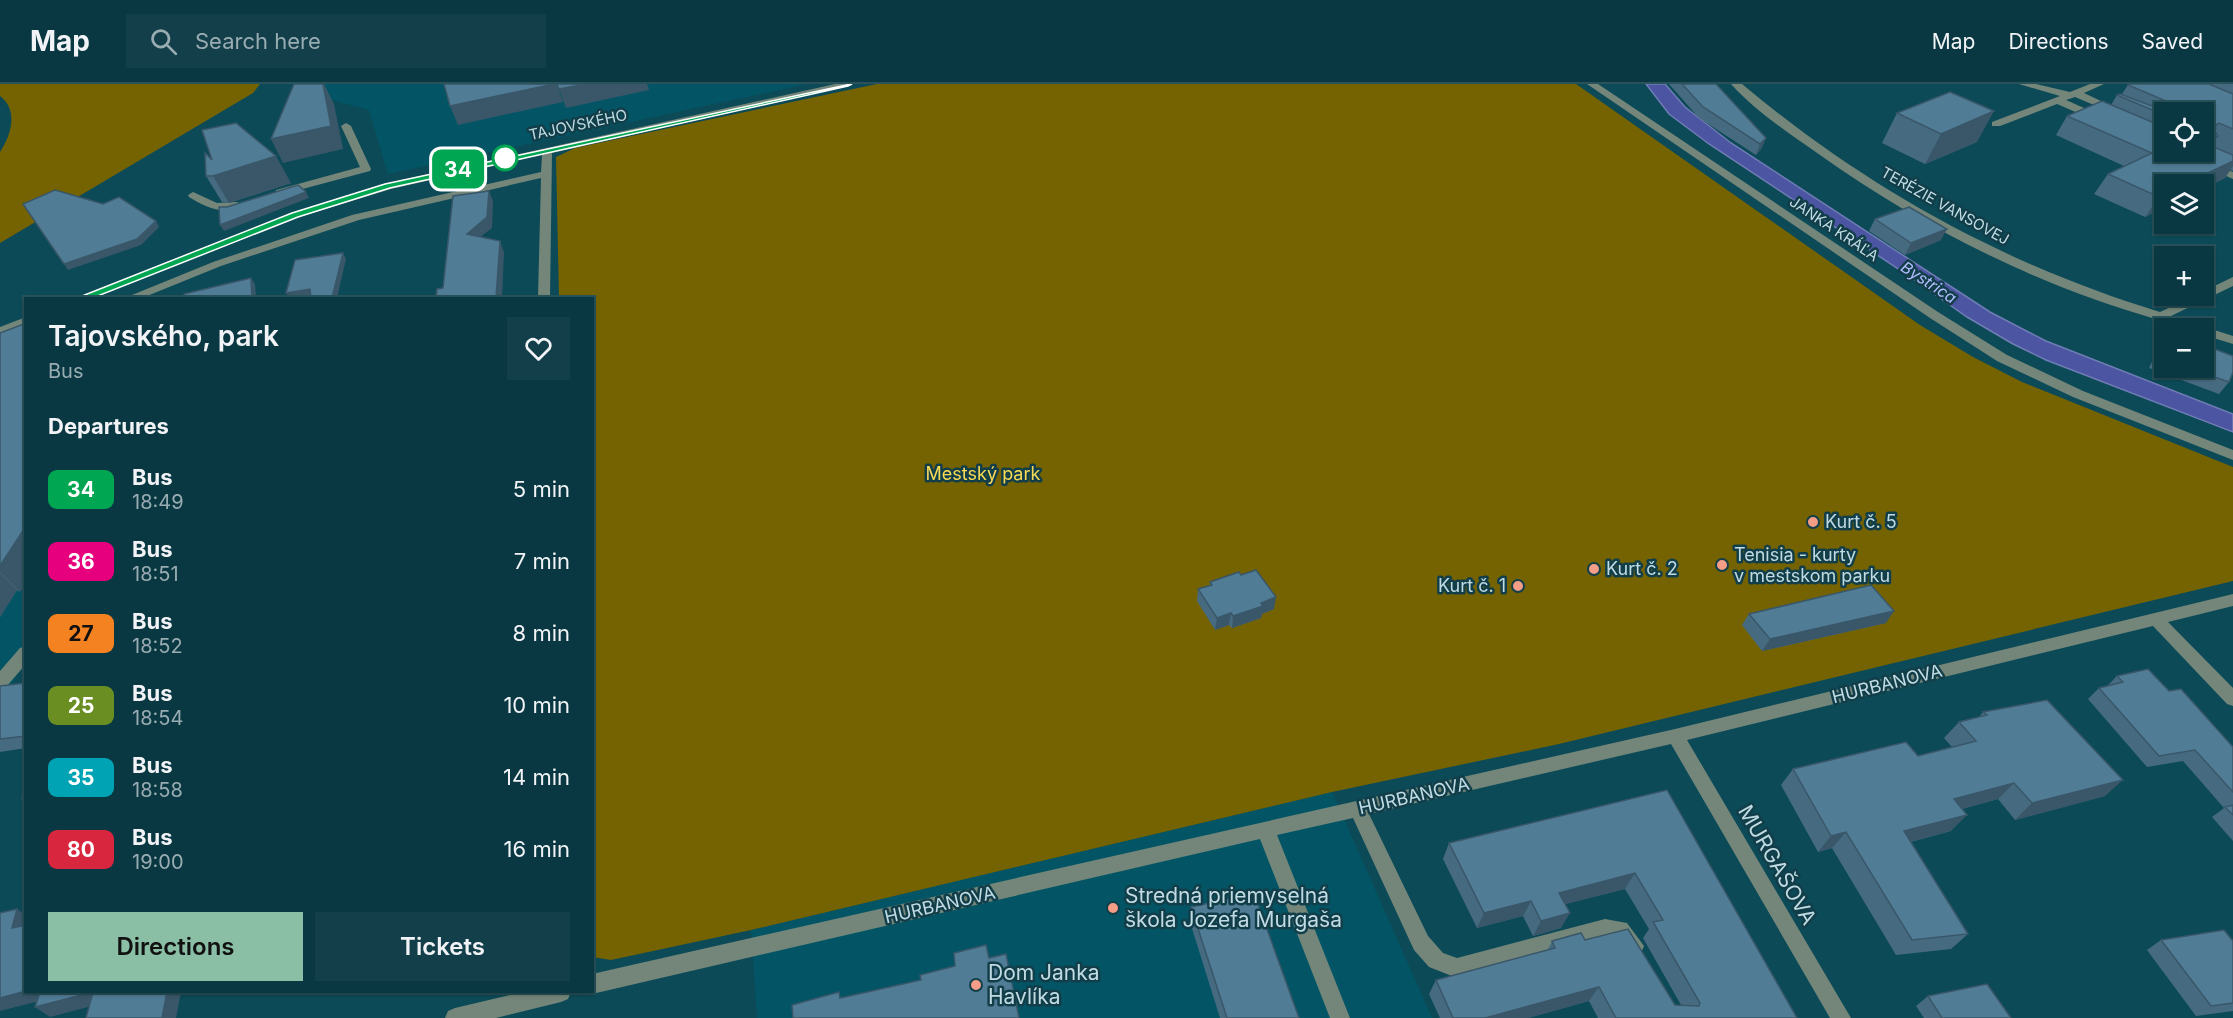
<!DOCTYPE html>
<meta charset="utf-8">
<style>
body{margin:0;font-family:Inter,sans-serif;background:#123f49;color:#f1f3f6;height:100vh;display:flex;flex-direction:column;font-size:22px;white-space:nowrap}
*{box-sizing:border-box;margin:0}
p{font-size:20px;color:#99acb2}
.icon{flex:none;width:33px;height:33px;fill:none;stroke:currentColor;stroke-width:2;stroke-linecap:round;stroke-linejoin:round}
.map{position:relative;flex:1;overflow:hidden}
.side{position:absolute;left:24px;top:213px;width:570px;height:696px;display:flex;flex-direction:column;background:#093842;border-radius:0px;box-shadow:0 2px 4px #0004,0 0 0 2px #29525b}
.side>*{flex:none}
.badge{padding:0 12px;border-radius:9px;font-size:21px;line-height:39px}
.fabs{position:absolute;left:2154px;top:18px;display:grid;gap:12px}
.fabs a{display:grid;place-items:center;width:60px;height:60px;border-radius:0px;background:#093842;box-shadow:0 2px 4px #0004,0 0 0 2px #29525b;font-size:30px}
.map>.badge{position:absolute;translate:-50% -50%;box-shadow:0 0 0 3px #fff}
h2{padding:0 24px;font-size:22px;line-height:54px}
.round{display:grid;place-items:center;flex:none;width:63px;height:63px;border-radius:0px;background:#123f49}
.headline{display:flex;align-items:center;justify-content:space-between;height:102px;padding:0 24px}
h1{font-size:28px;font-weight:600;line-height:45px}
.primary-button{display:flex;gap:12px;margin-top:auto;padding:12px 24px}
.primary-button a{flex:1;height:69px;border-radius:0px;background:#8abfa5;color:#111;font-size:24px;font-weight:600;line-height:69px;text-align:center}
.primary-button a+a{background:#123f49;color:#f1f3f6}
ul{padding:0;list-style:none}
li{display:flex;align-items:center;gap:18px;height:72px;padding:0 24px}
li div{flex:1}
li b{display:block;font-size:22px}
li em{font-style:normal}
li .badge{min-width:66px;font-weight:700;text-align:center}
header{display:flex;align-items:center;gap:36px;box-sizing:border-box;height:84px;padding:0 30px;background:#093842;border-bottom:2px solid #29525b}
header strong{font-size:28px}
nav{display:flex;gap:33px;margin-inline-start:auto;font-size:21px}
.search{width:420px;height:54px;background:#123f49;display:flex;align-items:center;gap:15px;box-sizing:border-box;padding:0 21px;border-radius:0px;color:#99acb2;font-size:22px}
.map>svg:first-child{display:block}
.built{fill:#035565}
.green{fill:#756301}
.water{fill:#4c55a1;stroke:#6f7db5;stroke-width:1.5}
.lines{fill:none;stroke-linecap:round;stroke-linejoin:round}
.minor{fill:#738679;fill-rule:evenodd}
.wall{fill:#466b81;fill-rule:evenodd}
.shaded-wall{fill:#395769}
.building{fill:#517c96;stroke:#395769;stroke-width:1.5}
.line{fill:#00a651;stroke:#fff;stroke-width:1.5}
.stop-dot{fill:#fff;stroke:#00a651;stroke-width:3}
.poi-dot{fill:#f49e87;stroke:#123e49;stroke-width:2}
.labels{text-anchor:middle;stroke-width:5;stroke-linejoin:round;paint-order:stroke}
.far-street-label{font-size:15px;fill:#c0dbe3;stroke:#123e49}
.far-water-label{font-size:16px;font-style:italic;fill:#b2befe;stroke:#123e49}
.park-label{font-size:18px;fill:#f9da55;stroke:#123e49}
.poi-label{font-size:18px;fill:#c0dbe3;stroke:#123e49;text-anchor:start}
.street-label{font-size:18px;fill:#c0dbe3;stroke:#123e49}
.near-street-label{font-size:21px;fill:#c0dbe3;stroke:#123e49}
.near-poi-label{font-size:21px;fill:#c0dbe3;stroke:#123e49;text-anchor:start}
</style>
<header>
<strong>Map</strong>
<div class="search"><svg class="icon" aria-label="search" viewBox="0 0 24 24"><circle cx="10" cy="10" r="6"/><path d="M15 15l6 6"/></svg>Search here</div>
<nav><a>Map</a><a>Directions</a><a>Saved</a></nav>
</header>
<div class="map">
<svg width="2233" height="934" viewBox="0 0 2233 934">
<rect width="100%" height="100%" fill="#0c4a58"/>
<g class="built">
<path d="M 316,0 L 807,0 L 388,90 L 369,26 L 317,12 Z"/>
<path d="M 25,397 L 25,574 L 0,624 L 0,400 Z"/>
<path d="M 1332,708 L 1432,934 L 757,934 L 751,846 Z"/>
</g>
<g class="green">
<path d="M 0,0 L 260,0 L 253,9 L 0,159 L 0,68 C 11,52 19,26 0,12 Z"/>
<path d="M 877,0 L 1576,0 L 1920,241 L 1973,273 L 2022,298 L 2233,383 L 2233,497 L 1559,660 L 1332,708 L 751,846 L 611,876 L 593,873 L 592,214 L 559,214 L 556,73 L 575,64 Z"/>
</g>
<path class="water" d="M 1646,0 L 1665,0 L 1685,23 L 1731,59 L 1990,228 L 2046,257 L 2233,330 L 2233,348 L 2046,276 L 2013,260 L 1967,233 L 1909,192 L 1709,60 L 1669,30 Z"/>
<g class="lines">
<g class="minor">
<path d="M 835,0 L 853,0 L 552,69 L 550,214 L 538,214 L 541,94 L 359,136 L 221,182 L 142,214 L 134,214 L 132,211 L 213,178 L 352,131 L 541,88 L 542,71 L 391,105 L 299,133 L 92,214 L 76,214 L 291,129 L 384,100 Z"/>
<path d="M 1587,0 L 1598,0 L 1938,228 L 2007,271 L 2083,307 L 2233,366 L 2233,376 L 2073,313 L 1997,277 L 1930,234 Z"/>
<path d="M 1731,0 L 1742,0 C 1866,104 2005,181 2160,228 L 2194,212 L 2204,212 L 2204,207 L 2233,193 L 2233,202 L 2171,232 L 2233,252 L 2233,260 L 2204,251 L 2204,244 L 2186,244 C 2145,232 2104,220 2064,204 C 1978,170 1896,125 1820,71 C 1790,50 1755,27 1731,0 Z"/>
<path d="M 2019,0 L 2036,0 L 2070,8 L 2090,0 L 2104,0 L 2084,9 L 2122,27 L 2113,29 L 2075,13 L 2066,16 L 2102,32 L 2102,36 L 2094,36 L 2057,20 L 2000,42 L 1992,42 L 1992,38 L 2060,12 Z"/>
<path d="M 346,39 L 351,42 L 371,85 L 370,87 L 280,111 L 276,110 L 276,106 L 360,83 L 341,42 Z"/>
<path d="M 2171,68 L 2184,68 L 2233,88 L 2233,95 Z"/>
<path d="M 193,108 L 217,119 L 237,118 L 243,121 C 226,133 205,123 189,113 L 188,111 Z"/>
<path d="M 26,233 L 26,242 L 0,251 L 0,243 Z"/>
<path d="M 2233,510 L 2233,522 L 2168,538 L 2233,604 L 2233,622 L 2227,620 L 2153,542 L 1687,656 L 1851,934 L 1830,934 L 1671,660 L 1369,730 L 1428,852 L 1443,869 L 1457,874 L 1605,835 L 1627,839 L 1644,862 L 1641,869 L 1634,871 L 1627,869 L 1615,854 L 1605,853 L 1457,894 L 1429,883 L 1414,866 L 1353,734 L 1277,751 L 1350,934 L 1330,934 L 1260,755 L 592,910 L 587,908 L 592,908 L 592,890 L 1675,645 Z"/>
<path d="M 26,562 L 26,580 L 6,603 L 0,605 L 0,587 L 20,564 Z"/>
<path d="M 523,908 L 571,908 L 568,915 L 561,918 L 496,934 L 445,934 L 448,927 L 455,924 Z"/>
</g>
</g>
<g class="wall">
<path d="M 1669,0 L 1716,0 L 1766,54 L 1761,65 L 1756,71 L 1699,34 Z"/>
<path d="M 2130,0 L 2233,0 L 2233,87 L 2230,86 L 2225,94 L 2145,133 L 2094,110 L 2108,90 L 2124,82 L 2056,51 L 2067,32 L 2111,21 L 2117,11 L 2122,10 L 2128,1 ZM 2164,28 L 2204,28 L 2204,68 L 2164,68 Z"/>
<path d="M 1897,29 L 1977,58 L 1925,80 L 1882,59 Z"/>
<path d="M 212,76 L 291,99 L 229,119 L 222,118 L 206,92 Z"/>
<path d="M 1875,135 L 1941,156 L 1905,171 L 1869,147 Z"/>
<path d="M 0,249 L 20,508 L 17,506 L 0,533 Z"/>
<path d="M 2164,256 L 2164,284 L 2204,284 L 2229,298 L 2219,310 L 2149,284 L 2160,261 Z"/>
<path d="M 1241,491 L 1274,525 L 1262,530 L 1261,534 L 1232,544 L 1229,541 L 1215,546 L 1197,517 L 1198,505 L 1210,501 L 1210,498 Z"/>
<path d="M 1749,530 L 1886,539 L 1762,567 L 1742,541 Z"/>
<path d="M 2117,592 L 2169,607 L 2233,663 L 2233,757 L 2212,733 L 2224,724 L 2183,677 L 2147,683 L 2088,615 L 2099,604 L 2107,602 Z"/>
<path d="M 26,599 L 26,664 L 0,668 L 0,602 Z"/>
<path d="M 1983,628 L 2105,712 L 2015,736 L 1998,715 L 1962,725 L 1951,747 L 1911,758 L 1968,850 L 1951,865 L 1896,871 L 1832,764 L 1818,768 L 1781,701 L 1793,685 L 1918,672 L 1952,663 L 1944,654 L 1959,638 L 1979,633 Z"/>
<path d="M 1667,706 L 1797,934 L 1598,934 L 1589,917 L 1528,934 L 1440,934 L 1429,910 L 1436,896 L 1547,867 L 1552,857 L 1585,856 L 1675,921 L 1681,921 L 1643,854 L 1649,845 L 1625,805 L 1565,820 L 1561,844 L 1533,852 L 1523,832 L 1477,844 L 1443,775 L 1449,759 Z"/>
<path d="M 1191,823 L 1299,934 L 1220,934 L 1190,838 Z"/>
<path d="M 2161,856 L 2233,857 L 2233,927 L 2196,932 L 2147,866 Z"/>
<path d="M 1928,912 L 2011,934 L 1924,934 L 1916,922 Z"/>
</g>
<g class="shaded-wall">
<path d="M 323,0 L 324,0 L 334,20 L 343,65 L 283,79 L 271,55 Z"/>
<path d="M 554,0 L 557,0 L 563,18 L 458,41 L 450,22 Z"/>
<path d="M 586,0 L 647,0 L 649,6 L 566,24 L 559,5 Z"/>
<path d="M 1994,27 L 1977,58 L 1925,80 L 1941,50 Z"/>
<path d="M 2218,52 L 2204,72 L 2202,73 L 2216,53 Z"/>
<path d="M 1766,54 L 1761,65 L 1756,71 L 1760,60 Z"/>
<path d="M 276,72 L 291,99 L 229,119 L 213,92 Z"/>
<path d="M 2233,77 L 2233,82 L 2225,94 L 2204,104 L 2204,100 L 2185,100 Z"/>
<path d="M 489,107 L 493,117 L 492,144 L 471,160 L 467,150 Z"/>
<path d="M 306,108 L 309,114 L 224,147 L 220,141 Z"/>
<path d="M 2164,110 L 2164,124 L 2145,133 L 2159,113 Z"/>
<path d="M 156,137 L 159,143 L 141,161 L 68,186 L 64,180 Z"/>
<path d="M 1947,145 L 1941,156 L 1905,171 L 1911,159 Z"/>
<path d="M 500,157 L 504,168 L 502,214 L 496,214 Z"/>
<path d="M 343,169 L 346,175 L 337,214 L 332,214 Z"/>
<path d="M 251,194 L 255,200 L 256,214 L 252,214 Z"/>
<path d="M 310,205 L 314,211 L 289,214 L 286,209 Z"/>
<path d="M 26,442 L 26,499 L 20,508 L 0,488 L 0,482 Z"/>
<path d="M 0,489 L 17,506 L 0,533 Z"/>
<path d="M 1276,513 L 1274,525 L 1262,530 L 1261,534 L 1232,544 L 1233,532 L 1261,519 Z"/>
<path d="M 1894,527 L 1886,539 L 1762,567 L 1770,555 Z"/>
<path d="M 1231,529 L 1229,541 L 1215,546 L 1217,534 Z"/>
<path d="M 2123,696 L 2105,712 L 2015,736 L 2032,719 Z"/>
<path d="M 2014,699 L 1998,715 L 1939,731 L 1954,715 Z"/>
<path d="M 1967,731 L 1951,747 L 1890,763 L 1904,747 Z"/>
<path d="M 1846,748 L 1832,764 L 1818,768 L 1831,752 Z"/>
<path d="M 1635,789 L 1625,805 L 1551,824 L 1559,809 Z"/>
<path d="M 1531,817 L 1523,832 L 1477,844 L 1484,829 Z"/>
<path d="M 17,825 L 26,831 L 26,853 L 12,844 Z"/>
<path d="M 1570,829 L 1561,844 L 1533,852 L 1541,837 Z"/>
<path d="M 1599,903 L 1589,917 L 1528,934 L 1485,934 Z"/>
<path d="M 26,908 L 47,908 L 55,913 L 0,927 L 0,914 Z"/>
<path d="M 93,908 L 107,918 L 50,933 L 35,923 Z"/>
<path d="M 167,908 L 181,908 L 176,934 L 162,934 Z"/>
</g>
<g class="building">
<path d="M 294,0 L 323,0 L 331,42 L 271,55 Z"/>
<path d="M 444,0 L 554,0 L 450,22 Z"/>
<path d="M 557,0 L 586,0 L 559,5 Z"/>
<path d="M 1682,0 L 1716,0 L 1766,54 L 1760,60 L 1703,23 Z"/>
<path d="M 2130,0 L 2209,0 L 2233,10 L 2233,45 L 2219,39 L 2216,41 L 2215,48 L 2218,52 L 2216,53 L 2204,48 L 2204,28 L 2178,28 L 2178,22 L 2128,1 Z"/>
<path d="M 1950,8 L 1994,27 L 1941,50 L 1897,29 Z"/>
<path d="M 2120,10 L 2168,28 L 2164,28 L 2164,31 L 2117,11 Z"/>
<path d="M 2102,17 L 2164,43 L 2164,68 L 2204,68 L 2204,59 L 2233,71 L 2233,77 L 2185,100 L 2164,100 L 2164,110 L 2159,113 L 2108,90 L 2152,69 L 2067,32 Z"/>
<path d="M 236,39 L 276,72 L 213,92 L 206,92 L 205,69 L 212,76 L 202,46 Z"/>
<path d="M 298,101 L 306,108 L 220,141 L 219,123 L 227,123 Z"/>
<path d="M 55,106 L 103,120 L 119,113 L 156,137 L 137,155 L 64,180 L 23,120 Z"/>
<path d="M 489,107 L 487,133 L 467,150 L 500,157 L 496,214 L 436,214 L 437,205 L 443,204 L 453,112 Z"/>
<path d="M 1909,123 L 1947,145 L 1911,159 L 1875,135 Z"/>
<path d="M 343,169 L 332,214 L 311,214 L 310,205 L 286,209 L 295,176 Z"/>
<path d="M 251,194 L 252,214 L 185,214 L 184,210 Z"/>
<path d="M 26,239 L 26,442 L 0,482 L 0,249 Z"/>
<path d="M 2164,260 L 2164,275 L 2158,273 Z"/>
<path d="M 2204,261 L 2233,272 L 2233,288 L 2229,298 L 2189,284 L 2204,284 Z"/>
<path d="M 1256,486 L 1276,513 L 1261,519 L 1263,522 L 1233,532 L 1231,529 L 1217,534 L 1198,505 L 1212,501 L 1210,498 L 1239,488 L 1241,491 Z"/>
<path d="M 1871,501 L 1894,527 L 1770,555 L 1749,530 Z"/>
<path d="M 2148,585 L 2169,607 L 2181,605 L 2233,663 L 2233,708 L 2195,666 L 2159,672 L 2099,604 L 2123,598 L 2117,592 Z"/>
<path d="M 26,599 L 26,652 L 0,655 L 0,602 Z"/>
<path d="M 2047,616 L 2123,696 L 2032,719 L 2014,699 L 1954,715 L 1967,731 L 1904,747 L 1968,850 L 1912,856 L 1846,748 L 1831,752 L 1793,685 L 1906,658 L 1918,672 L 1976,657 L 1959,638 L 1987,631 L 1983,628 Z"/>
<path d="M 26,704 L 26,714 L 22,714 Z"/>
<path d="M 1667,706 L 1797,934 L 1616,934 L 1599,903 L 1485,934 L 1453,934 L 1436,896 L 1555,864 L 1552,857 L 1581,849 L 1585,856 L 1628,845 L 1675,921 L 1699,922 L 1700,919 L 1653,838 L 1663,836 L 1635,789 L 1559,809 L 1570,829 L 1541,837 L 1531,817 L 1484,829 L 1449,759 Z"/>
<path d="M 2233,721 L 2233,731 L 2225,723 Z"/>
<path d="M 1254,809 L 1299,934 L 1227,934 L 1191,823 Z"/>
<path d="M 17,825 L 12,844 L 26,841 L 26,907 L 0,914 L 0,829 Z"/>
<path d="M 2224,846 L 2233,857 L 2233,919 L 2211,922 L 2161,856 Z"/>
<path d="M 986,861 L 989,874 L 1006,870 L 1019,934 L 793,934 L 792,921 L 839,908 L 840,914 L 921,896 L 920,891 L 955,882 L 954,869 Z"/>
<path d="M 1987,900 L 2011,934 L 1942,934 L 1928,912 Z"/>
<path d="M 40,908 L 167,908 L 162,934 L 86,934 L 93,908 L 35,923 Z"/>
</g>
<path class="line" d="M 848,2 L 390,104 L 298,133 L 85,217 L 77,214 L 292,129 L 385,100 L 851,0 L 852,0 Z"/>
<circle class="stop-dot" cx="505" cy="74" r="12"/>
<g class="poi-dot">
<circle cx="1813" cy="438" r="6"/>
<circle cx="1722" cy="481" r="6"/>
<circle cx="1594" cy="485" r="6"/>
<circle cx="1518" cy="502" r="6"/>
<circle cx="1113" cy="824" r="6"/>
<circle cx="976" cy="901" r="6"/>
</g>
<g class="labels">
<g class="far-street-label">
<text transform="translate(578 41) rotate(-12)" y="5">TAJOVSKÉHO</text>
<text transform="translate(1945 122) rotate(29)" y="5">TERÉZIE VANSOVEJ</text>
<text transform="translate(1834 145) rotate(34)" y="5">JANKA KRÁĽA</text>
</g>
<g class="far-water-label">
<text transform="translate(1929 198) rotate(33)" y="6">Bystrica</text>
</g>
<g class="park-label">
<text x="983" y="396">Mestský park</text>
</g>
<g class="poi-label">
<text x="1825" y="444">Kurt č. 5</text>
<text x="1734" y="477">Tenisia - kurty<tspan x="1734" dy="21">v mestskom parku</tspan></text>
<text x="1606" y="491">Kurt č. 2</text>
<text x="1506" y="508" text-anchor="end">Kurt č. 1</text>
</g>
<g class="street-label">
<text transform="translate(1887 600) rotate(-14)" y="6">HURBANOVA</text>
<text transform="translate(1414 712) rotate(-13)" y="6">HURBANOVA</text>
<text transform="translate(940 821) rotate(-13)" y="6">HURBANOVA</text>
</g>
<g class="near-street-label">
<text transform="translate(1777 781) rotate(60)" y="7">MURGAŠOVA</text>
</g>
<g class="near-poi-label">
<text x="1125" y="819">Stredná priemyselná<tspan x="1125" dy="24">škola Jozefa Murgaša</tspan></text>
<text x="988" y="896">Dom Janka<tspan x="988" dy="24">Havlíka</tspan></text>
</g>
</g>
</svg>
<div class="fabs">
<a><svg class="icon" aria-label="locate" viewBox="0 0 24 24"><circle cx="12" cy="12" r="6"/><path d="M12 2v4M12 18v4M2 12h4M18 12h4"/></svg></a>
<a><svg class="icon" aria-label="layers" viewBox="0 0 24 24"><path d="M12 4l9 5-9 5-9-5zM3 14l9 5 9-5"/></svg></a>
<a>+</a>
<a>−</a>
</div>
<b class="badge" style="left:458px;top:85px;background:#00a651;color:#fff">34</b>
<section class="side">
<div class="headline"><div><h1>Tajovského, park</h1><p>Bus</p></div><a class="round"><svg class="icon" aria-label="heart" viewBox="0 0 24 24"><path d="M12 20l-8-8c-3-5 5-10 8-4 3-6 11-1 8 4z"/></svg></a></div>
<h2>Departures</h2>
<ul>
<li><span class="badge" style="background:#00a651;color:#fff">34</span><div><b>Bus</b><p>18:49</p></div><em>5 min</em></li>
<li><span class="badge" style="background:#e6007e;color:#fff">36</span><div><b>Bus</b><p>18:51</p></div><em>7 min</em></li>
<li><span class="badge" style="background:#f58220;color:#111">27</span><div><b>Bus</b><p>18:52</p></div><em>8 min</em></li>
<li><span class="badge" style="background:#6b8e23;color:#fff">25</span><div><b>Bus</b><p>18:54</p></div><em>10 min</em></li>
<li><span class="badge" style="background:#00a3b4;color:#fff">35</span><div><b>Bus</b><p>18:58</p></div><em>14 min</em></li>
<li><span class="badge" style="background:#d7263d;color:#fff">80</span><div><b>Bus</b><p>19:00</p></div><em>16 min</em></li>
</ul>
<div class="primary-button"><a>Directions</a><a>Tickets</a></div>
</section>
</div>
